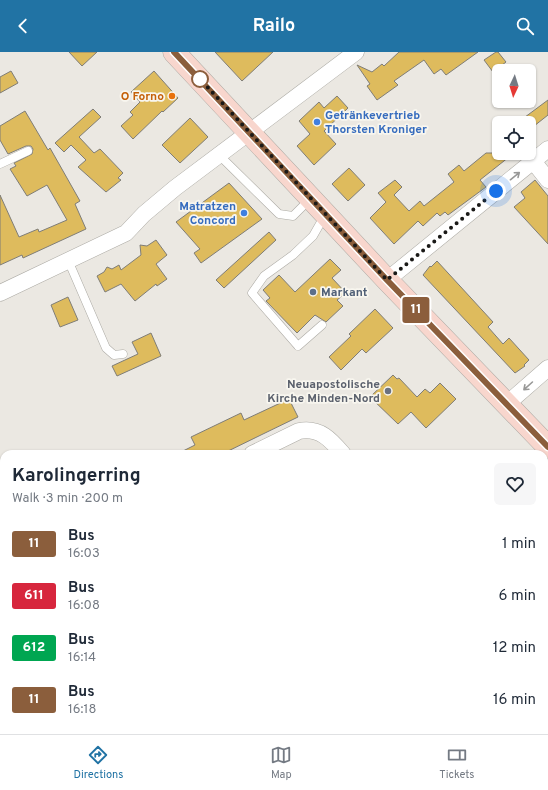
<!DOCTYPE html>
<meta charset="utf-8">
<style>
body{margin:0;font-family:Overpass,sans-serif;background:#f6f6f7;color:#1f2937;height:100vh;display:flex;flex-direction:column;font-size:15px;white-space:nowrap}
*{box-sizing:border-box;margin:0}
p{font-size:13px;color:#747a83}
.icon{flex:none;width:22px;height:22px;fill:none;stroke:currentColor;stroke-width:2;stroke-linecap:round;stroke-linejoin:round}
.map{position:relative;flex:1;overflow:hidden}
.details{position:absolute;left:0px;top:398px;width:548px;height:284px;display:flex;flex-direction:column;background:#fff;border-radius:12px 12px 0 0;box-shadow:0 1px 3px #0004}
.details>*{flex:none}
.badge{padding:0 8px;border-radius:3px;font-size:14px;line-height:26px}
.needle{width:26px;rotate:184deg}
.buttons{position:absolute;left:492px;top:12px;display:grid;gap:8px}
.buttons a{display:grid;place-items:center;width:44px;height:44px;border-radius:6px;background:#fff;box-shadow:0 1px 3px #0004;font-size:20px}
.you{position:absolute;width:20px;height:20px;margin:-10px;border:3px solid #fff;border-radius:50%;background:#1a73e8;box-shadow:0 0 0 6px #1a73e833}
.map>.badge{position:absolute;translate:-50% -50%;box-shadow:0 0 0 2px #fff}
.round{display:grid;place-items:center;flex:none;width:42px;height:42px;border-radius:6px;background:#f6f6f7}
.headline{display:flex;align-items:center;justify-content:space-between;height:68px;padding:0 12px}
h1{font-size:19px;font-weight:700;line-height:30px}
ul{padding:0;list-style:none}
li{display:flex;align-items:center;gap:12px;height:52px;padding:0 12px}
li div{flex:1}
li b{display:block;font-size:15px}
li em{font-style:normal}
li .badge{min-width:44px;font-weight:700;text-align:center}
header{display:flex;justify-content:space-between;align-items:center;height:52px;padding:0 12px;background:#2173a4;color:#fff;font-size:18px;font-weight:700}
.dock{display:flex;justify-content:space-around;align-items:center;height:56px;border-top:1px solid #e0e1e3;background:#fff;font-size:11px;color:#747a83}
.dock a{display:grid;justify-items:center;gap:2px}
.dock .active{color:#2173a4}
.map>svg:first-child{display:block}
.building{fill:#debb5d;stroke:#7f7d77}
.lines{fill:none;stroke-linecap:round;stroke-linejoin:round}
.service-casing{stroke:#acaaa4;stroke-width:9}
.minor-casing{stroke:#acaaa4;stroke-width:17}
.secondary-casing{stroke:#acaaa4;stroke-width:23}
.service{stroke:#fff;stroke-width:8}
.minor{stroke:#fff;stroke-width:16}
.secondary{stroke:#f8d6cd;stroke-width:22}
.oneway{stroke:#989897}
.line-casing{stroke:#fff;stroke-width:9}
.line{stroke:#8b5e3c;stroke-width:6}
.walk{stroke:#1a1917;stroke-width:4;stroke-dasharray:0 7.2}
.stop-dot{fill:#fff;stroke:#8b5e3c;stroke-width:2}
.food-dot{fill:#e8710a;stroke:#f8f6ef;stroke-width:1.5}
.shop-dot{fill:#3f7fe0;stroke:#f8f6ef;stroke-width:1.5}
.service-dot{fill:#5c6f8a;stroke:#f8f6ef;stroke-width:1.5}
.worship-dot{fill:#6b7280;stroke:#f8f6ef;stroke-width:1.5}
.labels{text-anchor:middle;stroke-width:3.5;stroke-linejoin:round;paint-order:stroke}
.food-label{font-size:12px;font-weight:bold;fill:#c56008;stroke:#f8f6ef;text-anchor:end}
.shop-label{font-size:12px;font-weight:bold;fill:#366cbe;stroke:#f8f6ef;text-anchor:start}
.service-label{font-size:12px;font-weight:bold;fill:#4e5e75;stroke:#f8f6ef;text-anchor:start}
.worship-label{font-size:12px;font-weight:bold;fill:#5b616d;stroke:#f8f6ef;text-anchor:end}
</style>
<header><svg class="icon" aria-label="back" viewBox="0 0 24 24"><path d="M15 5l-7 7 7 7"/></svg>Railo<svg class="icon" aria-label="search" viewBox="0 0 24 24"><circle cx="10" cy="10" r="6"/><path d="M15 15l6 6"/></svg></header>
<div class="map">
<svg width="548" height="682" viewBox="0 0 548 682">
<rect width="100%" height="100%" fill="#ebe8e2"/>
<g class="building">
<path d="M 69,0 L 97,0 L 82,14 Z"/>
<path d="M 215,0 L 273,0 L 242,29 Z"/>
<path d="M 399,0 L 478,0 L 446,23 L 441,17 L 434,22 L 424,8 L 394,29 L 398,33 L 377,48 L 367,34 L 370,32 L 357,13 L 372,20 L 382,12 L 384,14 Z"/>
<path d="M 496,0 L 498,0 L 506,10 L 493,20 L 484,8 Z"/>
<path d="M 11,19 L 18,31 L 0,41 L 0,25 Z"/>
<path d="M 154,19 L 178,46 L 163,60 L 162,59 L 133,87 L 121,74 L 133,63 L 130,60 L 140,50 L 131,40 Z"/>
<path d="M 337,44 L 348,56 L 324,79 L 336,92 L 314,113 L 297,94 L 310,82 L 299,69 L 319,50 L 324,56 Z"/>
<path d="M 548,48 L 548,63 L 529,78 L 529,71 L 517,71 Z"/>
<path d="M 93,57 L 101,65 L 79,85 L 94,101 L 100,97 L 123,121 L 118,126 L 121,128 L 106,140 L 78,115 L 86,108 L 71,93 L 64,100 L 55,91 Z"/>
<path d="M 25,59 L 48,98 L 50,96 L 80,149 L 75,152 L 86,177 L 23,206 L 22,203 L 0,213 L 0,143 L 19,185 L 38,177 L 39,180 L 67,168 L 47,133 L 27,144 L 10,117 L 16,114 L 14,111 L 32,102 L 33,97 L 31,94 L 26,94 L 8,102 L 0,88 L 0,74 Z"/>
<path d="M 190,66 L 208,85 L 180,111 L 162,93 Z"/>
<path d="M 486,101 L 514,101 L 480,128 L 486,135 L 448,163 L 445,160 L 440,164 L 437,161 L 423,174 L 418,169 L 394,192 L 370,166 L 386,150 L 378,141 L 395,128 L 402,135 L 394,143 L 409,159 L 420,149 L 424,154 L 454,130 L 448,122 L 459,113 L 464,119 Z"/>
<path d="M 349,116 L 365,133 L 348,149 L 332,132 Z"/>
<path d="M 535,128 L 548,144 L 548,192 L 514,155 L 525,146 L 521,140 Z"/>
<path d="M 229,131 L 262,167 L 201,211 L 194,201 L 200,197 L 176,170 Z"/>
<path d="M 269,180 L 276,188 L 224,236 L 216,228 Z"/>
<path d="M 156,188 L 167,203 L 156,212 L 167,227 L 157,234 L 156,232 L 135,249 L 121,232 L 105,240 L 97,224 L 104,220 L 107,215 L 112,217 L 119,213 L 121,218 L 141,203 L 140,193 L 147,194 Z"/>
<path d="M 330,207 L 341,218 L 332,226 L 346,241 L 337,248 L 343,254 L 326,270 L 315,263 L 297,281 L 266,249 L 270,246 L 263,238 L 279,223 L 295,240 Z"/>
<path d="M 437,209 L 493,270 L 488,275 L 503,292 L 509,286 L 529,308 L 524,313 L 525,314 L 515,321 L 423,223 L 430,214 L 431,215 Z"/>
<path d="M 68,245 L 78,268 L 60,275 L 51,253 Z"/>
<path d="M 375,257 L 393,276 L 366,301 L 362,297 L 341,318 L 329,305 L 351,284 L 349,282 Z"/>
<path d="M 151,281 L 161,304 L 117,324 L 112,314 L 138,302 L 132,290 Z"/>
<path d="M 393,323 L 397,327 L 399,326 L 417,345 L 425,337 L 430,341 L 440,331 L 456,347 L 426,376 L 411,360 L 398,372 L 370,345 Z"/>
<path d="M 289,347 L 298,365 L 265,381 L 222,402 L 177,402 L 195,393 L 191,385 L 241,361 L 244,368 Z"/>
</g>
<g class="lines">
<g class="service-casing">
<g id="service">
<path d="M 218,102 L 279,162 L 293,164 L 310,147"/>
<path d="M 0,112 L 28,99"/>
<path d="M 68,208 L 106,296 L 114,303 L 123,302"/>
<path d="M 322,273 L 298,294 L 252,241 L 264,224 L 293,203 L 313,184 L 325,163"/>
<path d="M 544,476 L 548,473"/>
</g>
</g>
<g class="minor-casing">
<g id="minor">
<path d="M 533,109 L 548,128"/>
<path d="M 387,228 L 548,97"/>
<path d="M 0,241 L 126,181 L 144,162 L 175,136 L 356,0"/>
<path d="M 508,351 L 548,316"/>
<path d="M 252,402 L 299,379 C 320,375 331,388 343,402"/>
<path d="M 0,528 L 4,526"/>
<path d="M 0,649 L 4,656"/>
<path d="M 17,678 L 19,682"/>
<path d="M 149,678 L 153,682"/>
<path d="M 116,682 L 121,678"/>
<path d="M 363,682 L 368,678"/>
</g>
</g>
<g class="secondary-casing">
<path id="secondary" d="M 174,0 L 387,228 L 548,395"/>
</g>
<use href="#service" class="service"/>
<use href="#minor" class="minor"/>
<use href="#secondary" class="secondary"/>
</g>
<defs><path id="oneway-shaft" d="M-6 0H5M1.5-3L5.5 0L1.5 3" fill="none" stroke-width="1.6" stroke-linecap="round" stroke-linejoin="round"/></defs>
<g class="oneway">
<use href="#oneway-shaft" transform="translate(515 124) rotate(-39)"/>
<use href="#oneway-shaft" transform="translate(528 334) rotate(138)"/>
</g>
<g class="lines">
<g class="line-casing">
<path id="line" d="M 174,0 L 387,228 L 548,395"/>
</g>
<use href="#line" class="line"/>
<path class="walk" d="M 200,27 L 199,26 L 387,228 L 496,139"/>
</g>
<circle class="stop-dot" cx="200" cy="27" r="8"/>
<circle class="food-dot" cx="172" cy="44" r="4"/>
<g class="shop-dot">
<circle cx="317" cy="70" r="4"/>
<circle cx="244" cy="161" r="4"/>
</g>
<circle class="service-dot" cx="313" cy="240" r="4"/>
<circle class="worship-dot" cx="388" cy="339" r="4"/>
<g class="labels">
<g class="food-label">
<text x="164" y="48">O Forno</text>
</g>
<g class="shop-label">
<text x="325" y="67">Getränkevertrieb<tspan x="325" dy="14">Thorsten Kroniger</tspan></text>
<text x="236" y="158" text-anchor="end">Matratzen<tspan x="236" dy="14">Concord</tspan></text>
</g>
<g class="service-label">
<text x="321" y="244">Markant</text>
</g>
<g class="worship-label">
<text x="380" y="336">Neuapostolische<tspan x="380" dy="14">Kirche Minden-Nord</tspan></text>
</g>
</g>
</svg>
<div class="buttons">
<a><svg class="needle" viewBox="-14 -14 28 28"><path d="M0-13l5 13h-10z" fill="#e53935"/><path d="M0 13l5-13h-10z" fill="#747a83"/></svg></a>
<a><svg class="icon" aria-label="locate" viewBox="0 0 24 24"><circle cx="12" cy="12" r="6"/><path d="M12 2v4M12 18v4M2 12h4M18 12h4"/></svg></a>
</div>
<div class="you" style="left:496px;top:139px"></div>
<b class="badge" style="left:416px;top:258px;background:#8b5e3c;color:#fff">11</b>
<section class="details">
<div class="headline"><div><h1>Karolingerring</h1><p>Walk · 3 min · 200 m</p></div><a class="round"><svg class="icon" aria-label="heart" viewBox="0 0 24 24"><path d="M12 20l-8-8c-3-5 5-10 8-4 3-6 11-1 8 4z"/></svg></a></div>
<ul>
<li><span class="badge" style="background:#8b5e3c;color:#fff">11</span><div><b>Bus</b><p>16:03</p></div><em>1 min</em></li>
<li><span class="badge" style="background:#d7263d;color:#fff">611</span><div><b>Bus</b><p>16:08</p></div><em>6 min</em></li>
<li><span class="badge" style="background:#00a651;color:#fff">612</span><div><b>Bus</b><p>16:14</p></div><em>12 min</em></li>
<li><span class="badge" style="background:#8b5e3c;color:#fff">11</span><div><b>Bus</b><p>16:18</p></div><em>16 min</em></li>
</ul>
</section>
</div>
<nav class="dock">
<a class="active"><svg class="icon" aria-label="directions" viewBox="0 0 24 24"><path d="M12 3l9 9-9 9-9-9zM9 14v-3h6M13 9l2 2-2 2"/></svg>Directions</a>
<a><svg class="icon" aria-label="map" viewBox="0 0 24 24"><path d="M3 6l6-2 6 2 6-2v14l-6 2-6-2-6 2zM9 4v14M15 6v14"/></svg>Map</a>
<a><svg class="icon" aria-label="tickets" viewBox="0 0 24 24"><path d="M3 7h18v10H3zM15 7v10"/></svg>Tickets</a>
</nav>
